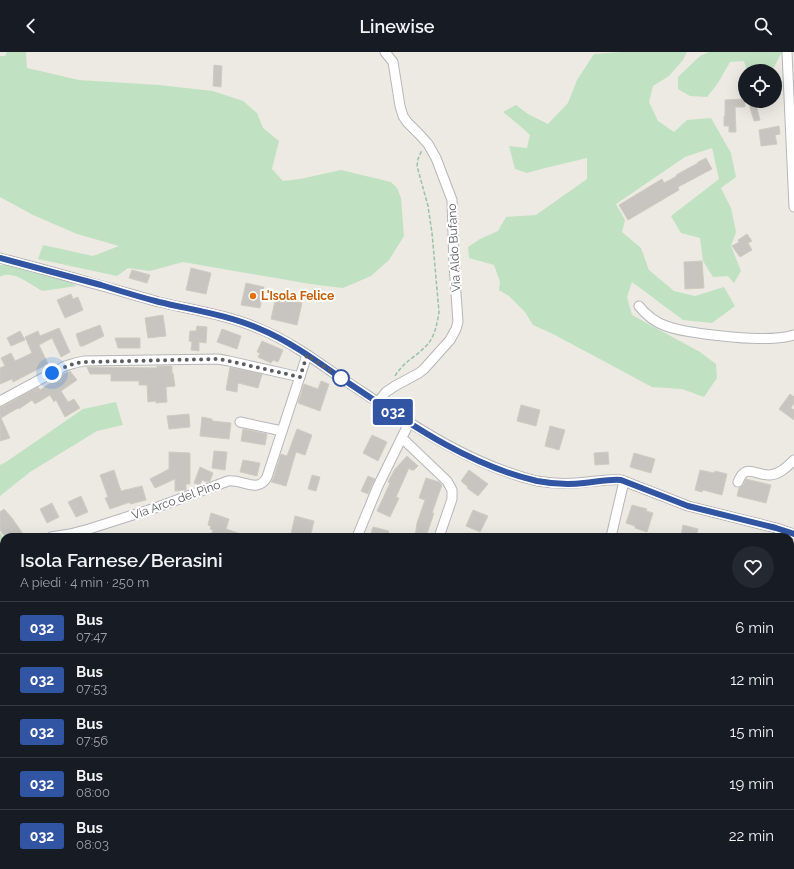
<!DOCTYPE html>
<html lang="it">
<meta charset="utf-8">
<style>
body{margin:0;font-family:Raleway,sans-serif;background:#242831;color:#f1f3f6;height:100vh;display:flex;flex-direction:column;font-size:15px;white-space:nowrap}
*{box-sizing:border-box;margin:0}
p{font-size:13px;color:#9ea1a6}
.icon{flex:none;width:22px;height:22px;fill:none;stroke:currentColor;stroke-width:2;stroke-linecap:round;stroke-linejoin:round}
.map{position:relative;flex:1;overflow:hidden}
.panel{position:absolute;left:0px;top:481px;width:794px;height:336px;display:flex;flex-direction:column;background:#171b24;border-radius:12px 12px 0 0;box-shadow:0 4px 16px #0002}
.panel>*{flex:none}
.badge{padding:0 8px;border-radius:3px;font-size:14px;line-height:26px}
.tools{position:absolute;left:738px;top:12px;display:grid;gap:8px}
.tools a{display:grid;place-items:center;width:44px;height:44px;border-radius:50%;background:#171b24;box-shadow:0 4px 16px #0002;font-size:20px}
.you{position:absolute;width:20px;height:20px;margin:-10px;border:3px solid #fff;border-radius:50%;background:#1a73e8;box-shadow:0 0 0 6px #1a73e833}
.map>.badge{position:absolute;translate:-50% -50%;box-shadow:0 0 0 2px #fff}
.round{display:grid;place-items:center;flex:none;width:42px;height:42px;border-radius:21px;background:#242831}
.summary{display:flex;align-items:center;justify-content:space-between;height:68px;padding:0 20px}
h1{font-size:19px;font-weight:600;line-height:30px}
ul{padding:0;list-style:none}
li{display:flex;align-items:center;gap:12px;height:52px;padding:0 20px;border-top:1px solid #363941}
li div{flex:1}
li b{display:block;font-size:15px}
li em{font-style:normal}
li .badge{min-width:44px;font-weight:700;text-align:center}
header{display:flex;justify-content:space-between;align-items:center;height:52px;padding:0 20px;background:#171b24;font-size:18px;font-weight:600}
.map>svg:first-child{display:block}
.green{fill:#c1e2c2}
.building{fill:#c8c4c0;stroke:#d0ccc1}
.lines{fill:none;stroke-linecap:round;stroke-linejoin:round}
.minor-casing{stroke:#b5b7bc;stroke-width:11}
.path{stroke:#9bc2a8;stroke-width:1.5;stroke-dasharray:4 2;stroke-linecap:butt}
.minor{stroke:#fff;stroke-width:9}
.line-casing{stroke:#fff;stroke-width:9}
.line{stroke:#3155a3;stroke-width:6}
.walk{stroke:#5b5d62;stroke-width:4;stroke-dasharray:0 7.2}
.food-dot{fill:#e8710a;stroke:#fff;stroke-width:1.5}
.stop-dot{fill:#fff;stroke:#3155a3;stroke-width:2}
.labels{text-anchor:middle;stroke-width:4;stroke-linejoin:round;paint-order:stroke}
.street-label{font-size:12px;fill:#5b5d62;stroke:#fff}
.food-label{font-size:12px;font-weight:bold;fill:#c56008;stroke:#fff;text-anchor:start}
</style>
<header><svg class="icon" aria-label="back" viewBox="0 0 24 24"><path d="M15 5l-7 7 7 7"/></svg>Linewise<svg class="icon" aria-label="search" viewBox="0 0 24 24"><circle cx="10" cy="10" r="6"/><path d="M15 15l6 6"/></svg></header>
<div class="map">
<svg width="794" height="817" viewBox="0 0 794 817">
<rect width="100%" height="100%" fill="#eceae2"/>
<g class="green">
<path d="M 7,0 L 26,0 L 27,16 L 79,28 L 159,33 L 213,39 L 243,49 L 257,61 L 263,76 L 279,89 L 272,117 L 283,129 L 300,127 L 341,118 L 391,130 L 397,136 L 401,146 L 404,184 L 389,208 L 371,224 L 343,236 L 310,232 L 183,210 L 150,219 L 128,216 L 117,224 L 38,207 L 43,193 L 93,204 L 119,194 L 77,182 L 33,163 L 0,145 L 0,4 L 5,4 Z"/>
<path d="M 620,0 L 687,0 L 683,8 L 669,24 L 653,34 L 649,50 L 658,69 L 674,80 L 687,68 L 711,66 L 731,101 L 736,125 L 721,136 L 731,156 L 736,180 L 731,194 L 741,219 L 734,231 L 728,224 L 713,225 L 703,209 L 700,186 L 681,181 L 671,164 L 719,127 L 712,96 L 685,105 L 616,152 L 625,168 L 622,180 L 641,196 L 649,218 L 674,239 L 695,244 L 724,235 L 735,254 L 712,271 L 683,268 L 632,230 L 627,245 L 632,263 L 700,300 L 716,312 L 717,326 L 704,345 L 682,337 L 652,335 L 553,282 L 533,273 L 525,260 L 509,244 L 499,238 L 500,230 L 494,213 L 469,206 L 468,195 L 480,187 L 498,179 L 506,165 L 536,163 L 587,127 L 587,106 L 545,116 L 527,121 L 515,117 L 509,94 L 527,96 L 530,83 L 520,74 L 503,60 L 516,53 L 528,62 L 548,72 L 568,51 L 577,28 L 594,2 Z"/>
<path d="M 709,0 L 782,0 L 774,15 L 761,19 L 747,19 L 744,9 L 730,10 L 718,31 L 707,45 L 690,44 L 678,37 L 678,25 L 700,4 Z"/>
<path d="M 0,213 C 6,213 13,213 19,214 C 35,217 64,226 77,234 L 42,239 C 31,233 12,217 0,225 Z"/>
<path d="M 116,350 L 123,373 L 97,379 L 30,420 L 0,444 L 0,413 L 6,410 L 83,357 Z"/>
<path d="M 0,480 L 4,487 L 4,551 L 0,549 Z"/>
<path d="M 263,813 L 317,813 L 317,817 L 268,817 Z"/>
</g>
<g class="building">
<path d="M 214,13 L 222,14 L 221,35 L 213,34 Z"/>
<path d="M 745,47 L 745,55 L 735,55 L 736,80 L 729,80 L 729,74 L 724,74 L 724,64 L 725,64 L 725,48 Z"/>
<path d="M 748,49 L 755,49 L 760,68 L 754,69 Z"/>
<path d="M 779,74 L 780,82 L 775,83 L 777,92 L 761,94 L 759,78 Z"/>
<path d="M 706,106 L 712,117 L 678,135 L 679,138 L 628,168 L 619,153 L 662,127 L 664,131 L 677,124 L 676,123 L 698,111 L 698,110 Z"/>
<path d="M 747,182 L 752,189 L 748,191 L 752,198 L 740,205 L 732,194 L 739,190 L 738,188 Z"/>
<path d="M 702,209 L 704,236 L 685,237 L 684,210 Z"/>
<path d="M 191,216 L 211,221 L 206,242 L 186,238 Z"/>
<path d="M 132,218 L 150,223 L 147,231 L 129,226 Z"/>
<path d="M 246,231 L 264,235 L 260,256 L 241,253 Z"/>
<path d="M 71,242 L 73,247 L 78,245 L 83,258 L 65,266 L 57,248 Z"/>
<path d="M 276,245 L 302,251 L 297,273 L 271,267 Z"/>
<path d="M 163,263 L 166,284 L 148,286 L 145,266 Z"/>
<path d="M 100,273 L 104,284 L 83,294 L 80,294 L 76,282 Z"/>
<path d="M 197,274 L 207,275 L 206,291 L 199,290 L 199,299 L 191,298 L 192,290 L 189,289 L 190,279 L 196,279 Z"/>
<path d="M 59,276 L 70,300 L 61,305 L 52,286 L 39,293 L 48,312 L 13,330 L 12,327 L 0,332 L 0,316 L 5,314 L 1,306 L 11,301 L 15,309 L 32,301 L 25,285 L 38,279 L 40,284 Z"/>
<path d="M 222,277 L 241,284 L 237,297 L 217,290 Z"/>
<path d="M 20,279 L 25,288 L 11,294 L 7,286 Z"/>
<path d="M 115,286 L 140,286 L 140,296 L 118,296 Z"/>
<path d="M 262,289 L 283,298 L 278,310 L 273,308 L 271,311 L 258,305 L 260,301 L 257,300 Z"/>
<path d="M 157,314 L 172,314 L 172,321 L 173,321 L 175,334 L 166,335 L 167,350 L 156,351 L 156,349 L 148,350 L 147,333 L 139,333 L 139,329 L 111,329 L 111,322 L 90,322 L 87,315 L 157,316 Z"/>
<path d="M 230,315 L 262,322 L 258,336 L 238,331 L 237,340 L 226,338 Z"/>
<path d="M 70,319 L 77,328 L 61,339 L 68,350 L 74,347 L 80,356 L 65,365 L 56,348 L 54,350 L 50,343 L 35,352 L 32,348 L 19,357 L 18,356 L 1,366 L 10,386 L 0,389 L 0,355 L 3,354 L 38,335 L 40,338 L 58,326 L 58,325 Z"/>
<path d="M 321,329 L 329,332 L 320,359 L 298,351 L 304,332 L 318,337 Z"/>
<path d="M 790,342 L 794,345 L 794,351 L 791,356 L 794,358 L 794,368 L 779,357 Z"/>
<path d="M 521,353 L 540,358 L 536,374 L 517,369 Z"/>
<path d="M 189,362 L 190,375 L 169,377 L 167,364 Z"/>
<path d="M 202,365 L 212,367 L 212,369 L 231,371 L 229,387 L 200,384 Z"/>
<path d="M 550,374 L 565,378 L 559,398 L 545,394 Z"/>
<path d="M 243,377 L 267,382 L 265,393 L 241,389 Z"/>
<path d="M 297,377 L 312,383 L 305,403 L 296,400 L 286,434 L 271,430 L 273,427 L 281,402 L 287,404 Z"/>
<path d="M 372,383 L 387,390 L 378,409 L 363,401 Z"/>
<path d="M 214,399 L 227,400 L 225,418 L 212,416 Z"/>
<path d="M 169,400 L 190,401 L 190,432 L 186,432 L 186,438 L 175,439 L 175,427 L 155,436 L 150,427 L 169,417 Z"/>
<path d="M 608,400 L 609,412 L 595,413 L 594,401 Z"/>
<path d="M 634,401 L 655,407 L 651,421 L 630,415 Z"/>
<path d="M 407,404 L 418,414 L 414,418 L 411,418 L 409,416 L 396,445 L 399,446 L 390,465 L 377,459 L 390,431 L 388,430 L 395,417 Z"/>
<path d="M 243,408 L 260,411 L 257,424 L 240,420 Z"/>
<path d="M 200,415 L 213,421 L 210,429 L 207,430 L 202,428 L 200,433 L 194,431 Z"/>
<path d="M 114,418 L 121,439 L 142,434 L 146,448 L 130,452 L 130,450 L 110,457 L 105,446 L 108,445 L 100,423 Z"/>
<path d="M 469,418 L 488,432 L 478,444 L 467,436 L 468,435 L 461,429 Z"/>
<path d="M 700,418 L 714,421 L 715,419 L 727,422 L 722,443 L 703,438 L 702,440 L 695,438 Z"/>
<path d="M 312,423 L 320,425 L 316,439 L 308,437 Z"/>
<path d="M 368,424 L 375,427 L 368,442 L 361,439 Z"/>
<path d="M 426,426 L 439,430 L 442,433 L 432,461 L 434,461 L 426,485 L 415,485 L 417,471 L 425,448 L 419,446 Z"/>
<path d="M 746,427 L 771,433 L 766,451 L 737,444 L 739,436 L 743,433 Z"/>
<path d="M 81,444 L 88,460 L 76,465 L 68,450 Z"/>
<path d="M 52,451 L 59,465 L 47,471 L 40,457 Z"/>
<path d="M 632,453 L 647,457 L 646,459 L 653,461 L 647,480 L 635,476 L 635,474 L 626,471 Z"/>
<path d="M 4,457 L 12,466 L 25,485 L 5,485 L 0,478 L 0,460 Z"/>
<path d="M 473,458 L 488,464 L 480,480 L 466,474 Z"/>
<path d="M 211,461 L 229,467 L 226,477 L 247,484 L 246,485 L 210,485 L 213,478 L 210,477 L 211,474 L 208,473 Z"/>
<path d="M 295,464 L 314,469 L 310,485 L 302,485 L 291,482 Z"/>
<path d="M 683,473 L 698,477 L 696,485 L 685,485 L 681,484 Z"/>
<path d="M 373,475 L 389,479 L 387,485 L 370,485 Z"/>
</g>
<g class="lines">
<g class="minor-casing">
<g id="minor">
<path d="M 787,0 L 794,155"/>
<path d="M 0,206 C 30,214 61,222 91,231 C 114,237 137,244 159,250 C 193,258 228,263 260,277 C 287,288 314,307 338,324 C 401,365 463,411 537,429 C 554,432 571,432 587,430 C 599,429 610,427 621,428 L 688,454 L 776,476 L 794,482"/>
<path d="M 639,254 C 646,263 655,270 666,274 C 679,279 692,280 705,282 C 730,285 770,290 794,283"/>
<path d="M 0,349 L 65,314 L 75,311 L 84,309 L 218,307 L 229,309 L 300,325"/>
<path d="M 378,350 L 386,340 L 395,334 L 419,321 L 424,317 L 450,288 L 456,277 L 458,270 L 454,213 L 452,148 L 436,106 L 428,92 L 420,83 L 407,70 L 403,64 L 400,54 L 393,10 L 385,0"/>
<path d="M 240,370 L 282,379"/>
<path d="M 402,386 L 447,429 L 452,438 L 452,447 L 439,485"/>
<path d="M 738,430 C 746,410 755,424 770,423 C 780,422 787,415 794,408"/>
<path d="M 51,485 L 70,482 L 89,477 L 158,455 L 228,429 C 243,427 258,442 267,425 L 307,303"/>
<path d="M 357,485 L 378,434 L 409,371"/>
<path d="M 611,485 L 624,429"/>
<path d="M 790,693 L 794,691"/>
<path d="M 358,813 L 359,817"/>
<path d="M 461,813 L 461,817"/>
<path d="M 541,813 L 545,817"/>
<path d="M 619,813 L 622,817"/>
<path d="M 328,817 L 335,813"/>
</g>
</g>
<g class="path">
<path d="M 395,324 C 403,310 417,304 427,293 C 435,284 437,272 439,260 L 432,181 L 428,154 L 417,114 L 418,107 L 422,98"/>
<path d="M 0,628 L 0,640"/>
</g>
<use href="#minor" class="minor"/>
</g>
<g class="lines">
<g class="line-casing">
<path id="line" d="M 0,206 C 34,215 67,224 101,233 C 120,239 140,245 159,250 C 193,258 228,263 260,277 C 287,288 314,307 338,324 C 400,365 463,412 537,429 C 553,432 568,433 584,431 C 596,430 609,427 621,428 L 688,454 L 776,476 L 794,482"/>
</g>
<use href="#line" class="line"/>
<path class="walk" d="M 52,321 C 62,316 72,311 84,310 L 218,307 L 229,309 L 300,325 L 307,303 L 341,326"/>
</g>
<circle class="food-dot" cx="253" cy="244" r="4"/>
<circle class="stop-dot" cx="341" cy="326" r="8"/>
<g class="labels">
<g class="street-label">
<text transform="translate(454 196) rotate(-93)" y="4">Via Aldo Bufano</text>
<text transform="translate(176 448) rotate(-20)" y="4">Via Arco del Pino</text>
</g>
<g class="food-label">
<text x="261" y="248">L'Isola Felice</text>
</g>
</g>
</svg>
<div class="tools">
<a><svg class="icon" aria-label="locate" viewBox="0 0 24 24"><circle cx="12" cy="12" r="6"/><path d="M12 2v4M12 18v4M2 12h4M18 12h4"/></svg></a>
</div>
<div class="you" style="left:52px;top:321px"></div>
<b class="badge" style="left:393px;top:360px;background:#3155a3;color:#fff">032</b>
<section class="panel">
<div class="summary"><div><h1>Isola Farnese/Berasini</h1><p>A piedi · 4 min · 250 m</p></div><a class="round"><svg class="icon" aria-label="heart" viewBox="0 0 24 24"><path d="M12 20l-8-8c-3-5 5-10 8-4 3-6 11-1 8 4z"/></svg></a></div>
<ul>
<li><span class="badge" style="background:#3155a3;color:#fff">032</span><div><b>Bus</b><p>07:47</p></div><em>6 min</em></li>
<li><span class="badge" style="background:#3155a3;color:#fff">032</span><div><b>Bus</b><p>07:53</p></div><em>12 min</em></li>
<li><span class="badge" style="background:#3155a3;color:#fff">032</span><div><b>Bus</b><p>07:56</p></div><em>15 min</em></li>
<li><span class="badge" style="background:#3155a3;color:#fff">032</span><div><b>Bus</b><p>08:00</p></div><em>19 min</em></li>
<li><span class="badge" style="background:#3155a3;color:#fff">032</span><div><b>Bus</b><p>08:03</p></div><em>22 min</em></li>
</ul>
</section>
</div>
